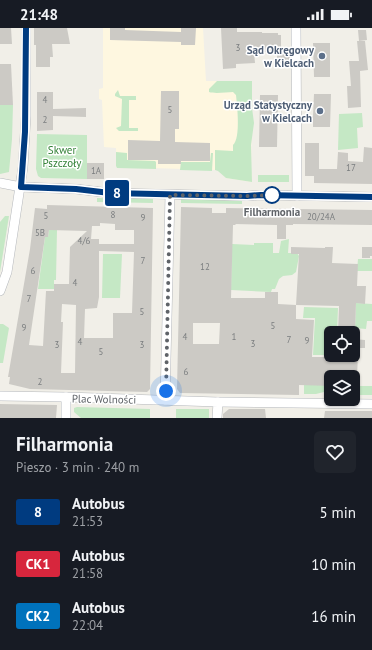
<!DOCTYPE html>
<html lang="pl">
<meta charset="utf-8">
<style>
body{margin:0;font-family:"PT Sans",sans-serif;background:#20242c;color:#f1f3f6;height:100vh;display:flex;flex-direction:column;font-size:15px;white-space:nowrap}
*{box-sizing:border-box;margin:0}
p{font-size:13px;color:#9ea1a6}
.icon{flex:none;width:22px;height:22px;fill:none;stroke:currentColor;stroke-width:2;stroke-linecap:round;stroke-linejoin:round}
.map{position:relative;height:390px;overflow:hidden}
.details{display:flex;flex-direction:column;background:#171b24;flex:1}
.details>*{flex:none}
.badge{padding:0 8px;border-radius:3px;font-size:14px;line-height:26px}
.controls{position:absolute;left:324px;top:298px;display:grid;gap:8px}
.controls a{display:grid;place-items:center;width:36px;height:36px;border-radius:6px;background:#171b24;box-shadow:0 1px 3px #0004;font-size:20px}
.you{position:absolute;width:20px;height:20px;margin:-10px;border:3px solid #fff;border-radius:50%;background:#1a73e8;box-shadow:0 0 0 6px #1a73e833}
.map>.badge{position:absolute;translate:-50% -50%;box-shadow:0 0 0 2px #fff}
.round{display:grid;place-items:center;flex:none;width:42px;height:42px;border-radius:6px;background:#20242c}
.overview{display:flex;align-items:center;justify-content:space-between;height:68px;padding:0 16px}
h1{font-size:19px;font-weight:700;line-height:30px}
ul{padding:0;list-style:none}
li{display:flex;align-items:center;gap:12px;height:52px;padding:0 16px}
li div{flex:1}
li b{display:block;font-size:15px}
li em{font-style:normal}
li .badge{min-width:44px;font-weight:700;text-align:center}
.status{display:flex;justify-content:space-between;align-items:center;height:28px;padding:0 20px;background:#171b24;direction:ltr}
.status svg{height:11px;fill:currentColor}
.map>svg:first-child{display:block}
.commercial{fill:#fef7e0}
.green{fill:#c5e8c5}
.building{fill:#cccac5;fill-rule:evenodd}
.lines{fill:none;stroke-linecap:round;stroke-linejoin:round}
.minor-casing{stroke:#b5b8bc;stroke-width:10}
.minor{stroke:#fff;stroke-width:9}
.line-casing{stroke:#fff;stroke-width:9}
.line{stroke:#003b80;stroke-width:6}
.walk{stroke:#5f6368;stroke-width:4;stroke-dasharray:0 7.2}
.service-dot{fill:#5c6f8a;stroke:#fff;stroke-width:1.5}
.stop-dot{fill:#fff;stroke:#003b80;stroke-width:2}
.labels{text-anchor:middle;stroke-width:3;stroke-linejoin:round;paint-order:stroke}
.number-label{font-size:9px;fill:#7a7d7f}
.service-label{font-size:11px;font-weight:bold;fill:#4e5e75;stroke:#fff;text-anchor:end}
.park-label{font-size:11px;fill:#348238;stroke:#fff}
.stop-label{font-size:11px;font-weight:bold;fill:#5f6368;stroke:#fff}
.street-label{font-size:11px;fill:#5f6368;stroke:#fff}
</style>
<div class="status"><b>21:48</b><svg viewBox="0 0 49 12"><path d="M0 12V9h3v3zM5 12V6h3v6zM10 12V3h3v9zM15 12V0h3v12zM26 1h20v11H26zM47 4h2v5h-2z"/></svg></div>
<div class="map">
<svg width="372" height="390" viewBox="0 0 372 390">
<rect width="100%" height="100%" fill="#f1efe8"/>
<path class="commercial" d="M 103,0 L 203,0 L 206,53 L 252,53 L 251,146 L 252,146 L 252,154 L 226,150 L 218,142 L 116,139 L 116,120 L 104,119 L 102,72 L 99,71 L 99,61 L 103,60 Z"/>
<g class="green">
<path d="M 217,53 L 252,53 L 252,80 L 254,95 L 251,117 L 252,154 L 226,150 L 218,143 L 215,142 L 215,122 L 233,123 L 233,117 C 241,110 237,77 236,67 L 233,64 C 226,64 216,66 209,64 L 209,61 Z"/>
<path d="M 118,62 L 120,68 L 136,68 L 136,72 L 129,72 L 129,100 L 138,100 L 138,103 L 119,103 L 116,100 L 121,98 L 122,71 L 115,68 L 115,66 Z"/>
<path d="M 0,77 L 13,77 L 12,111 L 9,144 L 0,146 Z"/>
<path d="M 362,85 L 363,99 L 357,100 L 358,120 L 338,122 L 339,86 Z"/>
<path d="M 37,106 L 87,107 L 87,151 L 41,150 L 38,148 L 36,141 Z"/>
<path d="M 116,124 L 127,125 L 127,132 L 155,133 L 156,134 L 156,141 L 117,140 L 116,138 Z"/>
<path d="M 211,125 L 213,125 L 212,143 L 180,142 L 181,134 L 210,134 Z"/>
<rect x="258" y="147" width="31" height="7"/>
<path d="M 97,170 L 153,171 L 153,175 L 97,174 Z"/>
<path d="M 181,171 L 242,173 L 242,176 L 181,175 Z"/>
<path d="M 5,188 L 9,188 L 0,244 L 0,194 Z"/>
<path d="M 49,202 L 57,202 L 56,252 L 54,252 L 54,261 L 38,261 L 45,209 L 48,209 Z"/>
<path d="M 289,211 L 288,225 L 297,225 L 299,228 L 296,244 L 292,247 L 283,248 L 279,251 L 275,261 L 272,261 L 271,264 L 231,262 L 232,216 L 254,217 L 254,215 L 273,215 L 273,225 L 279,225 L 281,213 Z"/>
<path d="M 103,226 L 122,226 L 120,270 L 102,270 Z"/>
<path d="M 358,231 L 372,231 L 372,243 L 357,243 Z"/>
<path d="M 356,275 L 372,276 L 372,293 L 367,293 L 366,301 L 355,300 Z"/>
<path d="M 304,279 L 338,280 L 337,305 L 331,305 L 331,323 L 325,323 L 325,327 L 313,327 L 315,290 L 303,290 Z"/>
<path d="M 0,296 L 3,296 L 9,300 L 3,335 L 0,335 Z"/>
<path d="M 304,357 L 324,357 L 324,364 L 316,366 L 304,366 Z"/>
<rect x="353" y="358" width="19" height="9"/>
<path d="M 77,379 L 150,381 L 150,390 L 81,390 L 74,384 L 74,380 Z"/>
<rect x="176" y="381" width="33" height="9"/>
</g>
<g class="building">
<path d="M 0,0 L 11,0 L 12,16 L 0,16 Z"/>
<path d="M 34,0 L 67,0 L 70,16 L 52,16 L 53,29 L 50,29 L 50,39 L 36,39 L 36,17 L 34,17 Z"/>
<path d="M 110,0 L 125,0 L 125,2 L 181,4 L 181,0 L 196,0 L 195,17 L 181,17 L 181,14 L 110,12 Z"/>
<path d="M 221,0 L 237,0 L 237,4 L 262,4 L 262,5 L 278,5 L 278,7 L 281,7 L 281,22 L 290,22 L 290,39 L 282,39 L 281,35 L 277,36 L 277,26 L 271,26 L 271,24 L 254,24 L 255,35 L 236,36 L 236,40 L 223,41 Z"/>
<path d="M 358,2 L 366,2 L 367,12 L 359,13 Z"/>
<path d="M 357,13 L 365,13 L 368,42 L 360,43 L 361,79 L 348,80 L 347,58 L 351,58 L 349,33 L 359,33 Z"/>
<path d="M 313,15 L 330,15 L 330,49 L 314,49 Z"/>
<path d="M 0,36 L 11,36 L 13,77 L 0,77 Z"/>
<path d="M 161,63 L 179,63 L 179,101 L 175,101 L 175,114 L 210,115 L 210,133 L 181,133 L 181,136 L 158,136 L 158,132 L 128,132 L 128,112 L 160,113 Z"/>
<path d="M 37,64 L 53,64 L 53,81 L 86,80 L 86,89 L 53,88 L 53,102 L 37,103 Z"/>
<path d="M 314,66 L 331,66 L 330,99 L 313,99 L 313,95 L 308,95 L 308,88 L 313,88 Z"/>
<path d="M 260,67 L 278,67 L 277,119 L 259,119 Z"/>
<path d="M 305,115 L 319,115 L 319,141 L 337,141 L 338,124 L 348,125 L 348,133 L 363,134 L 364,119 L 372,120 L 372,156 L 314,155 L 314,148 L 305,148 Z"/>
<rect x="87" y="135" width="17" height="16"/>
<path d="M 47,177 L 153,180 L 150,361 L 147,364 L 30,361 L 9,356 L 10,349 L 8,349 L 30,221 L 35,180 L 47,181 ZM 100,195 L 115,196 L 115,202 L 134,202 L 134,216 L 99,216 L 99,211 L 91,211 L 92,198 L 100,198 ZM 49,202 L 87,203 L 70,219 L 69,256 L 54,256 L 54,263 L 46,263 L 43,318 L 29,317 L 45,209 L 48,209 ZM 99,223 L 134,224 L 132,285 L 113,285 L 113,310 L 84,310 L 85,281 L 97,280 L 99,269 ZM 62,276 L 76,277 L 75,345 L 61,345 L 63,294 L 61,294 Z"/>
<path d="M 181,179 L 212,180 L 212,185 L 226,185 L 226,180 L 372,182 L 372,197 L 293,196 L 293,197 L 286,197 L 286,211 L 277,211 L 277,197 L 235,196 L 236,197 L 233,197 L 231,270 L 265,270 L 265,264 L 278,264 L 278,276 L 296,277 L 296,291 L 314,292 L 312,329 L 326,329 L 326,327 L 358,327 L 357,349 L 331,349 L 331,358 L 299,357 L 299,367 L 180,365 L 177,361 ZM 193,295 L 220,295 L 219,316 L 193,316 Z"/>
<path d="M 291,219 L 325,220 L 325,219 L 333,219 L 332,235 L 358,236 L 357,258 L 366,258 L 365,276 L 356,275 L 355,305 L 338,305 L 339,278 L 296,277 L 299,226 L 291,226 Z"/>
<path d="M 362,219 L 372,219 L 372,228 L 370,228 L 370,230 L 362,230 Z"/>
<path d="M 353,311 L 365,312 L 365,320 L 353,320 Z"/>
<path d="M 0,376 L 57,377 L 56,390 L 0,390 Z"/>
<path d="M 229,381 L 265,381 L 266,390 L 223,390 L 223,386 Z"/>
<path d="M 325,383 L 372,383 L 372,390 L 324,390 Z"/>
</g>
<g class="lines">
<g class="minor-casing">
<g id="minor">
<path d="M 296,0 L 297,168"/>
<path d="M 0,155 L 21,159 L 76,161 L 110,165 L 247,168 L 261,167 L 372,169"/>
<path d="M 0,263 L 7,244 L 23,139 L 26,88 L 26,0"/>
<path d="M 0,368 L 66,369"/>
<path d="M 165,372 L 170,167"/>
<path d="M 218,374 L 372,376"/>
<path d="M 66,390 L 66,369 L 218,374 L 217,390"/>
</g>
</g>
<use href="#minor" class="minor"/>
</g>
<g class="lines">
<g class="line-casing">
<path id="line" d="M 26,0 L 25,104 L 21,159 L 76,161 L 110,165 L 247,168 L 261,167 L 372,169"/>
</g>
<use href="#line" class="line"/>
<path class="walk" d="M 166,363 L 170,167 L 247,168 L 272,167"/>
</g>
<g class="service-dot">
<circle cx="322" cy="28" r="4"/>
<circle cx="320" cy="83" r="4"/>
</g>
<circle class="stop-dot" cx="272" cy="167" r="8"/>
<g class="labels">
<g class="number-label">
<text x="238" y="23">3</text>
<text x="45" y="75">4</text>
<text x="170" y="85">5</text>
<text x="45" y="95">2</text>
<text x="351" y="143">17</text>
<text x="96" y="146">1A</text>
<text x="113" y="190">8</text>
<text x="46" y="191">5</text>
<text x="321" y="192">20/24A</text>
<text x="143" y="193">9</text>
<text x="40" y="208">5B</text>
<text x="84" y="216">4/6</text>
<text x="143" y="236">7</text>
<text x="205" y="242">12</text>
<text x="33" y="246">6</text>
<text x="75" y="258">4</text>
<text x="29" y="274">7</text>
<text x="142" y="287">5</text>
<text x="273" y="301">5</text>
<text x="24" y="303">9</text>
<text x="185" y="312">4</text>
<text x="234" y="312">1</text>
<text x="289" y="315">7</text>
<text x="307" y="316">9</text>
<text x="80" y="317">4</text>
<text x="253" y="319">3</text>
<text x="57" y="320">3</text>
<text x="142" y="320">3</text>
<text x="101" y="327">5</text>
<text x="186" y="347">6</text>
<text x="40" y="357">2</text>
</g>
<g class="service-label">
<text x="314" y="26">Sąd Okręgowy<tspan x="314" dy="13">w Kielcach</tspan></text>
<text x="312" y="81">Urząd Statystyczny<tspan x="312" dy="13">w Kielcach</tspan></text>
</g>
<g class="park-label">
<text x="62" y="126">Skwer<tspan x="62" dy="13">Pszczoły</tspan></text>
</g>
<g class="stop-label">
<text x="272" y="188">Filharmonia</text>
</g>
<g class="street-label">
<text transform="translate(104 371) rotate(1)" y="4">Plac Wolności</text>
</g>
</g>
</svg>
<div class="controls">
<a><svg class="icon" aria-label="locate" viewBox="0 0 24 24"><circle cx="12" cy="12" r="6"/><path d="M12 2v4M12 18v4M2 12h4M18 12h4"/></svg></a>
<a><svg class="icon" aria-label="layers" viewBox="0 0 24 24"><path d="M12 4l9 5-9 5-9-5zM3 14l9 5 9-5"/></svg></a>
</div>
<div class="you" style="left:166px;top:363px"></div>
<b class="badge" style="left:117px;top:165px;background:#003b80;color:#fff">8</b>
</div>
<section class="details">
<div class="overview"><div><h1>Filharmonia</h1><p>Pieszo · 3 min · 240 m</p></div><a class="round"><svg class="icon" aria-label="heart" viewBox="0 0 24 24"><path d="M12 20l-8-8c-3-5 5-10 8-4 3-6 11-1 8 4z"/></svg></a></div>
<ul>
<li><span class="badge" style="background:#003b80;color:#fff">8</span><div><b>Autobus</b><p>21:53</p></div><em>5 min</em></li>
<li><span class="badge" style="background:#d7263d;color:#fff">CK1</span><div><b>Autobus</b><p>21:58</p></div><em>10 min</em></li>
<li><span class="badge" style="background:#0072bc;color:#fff">CK2</span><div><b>Autobus</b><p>22:04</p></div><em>16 min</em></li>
</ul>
</section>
